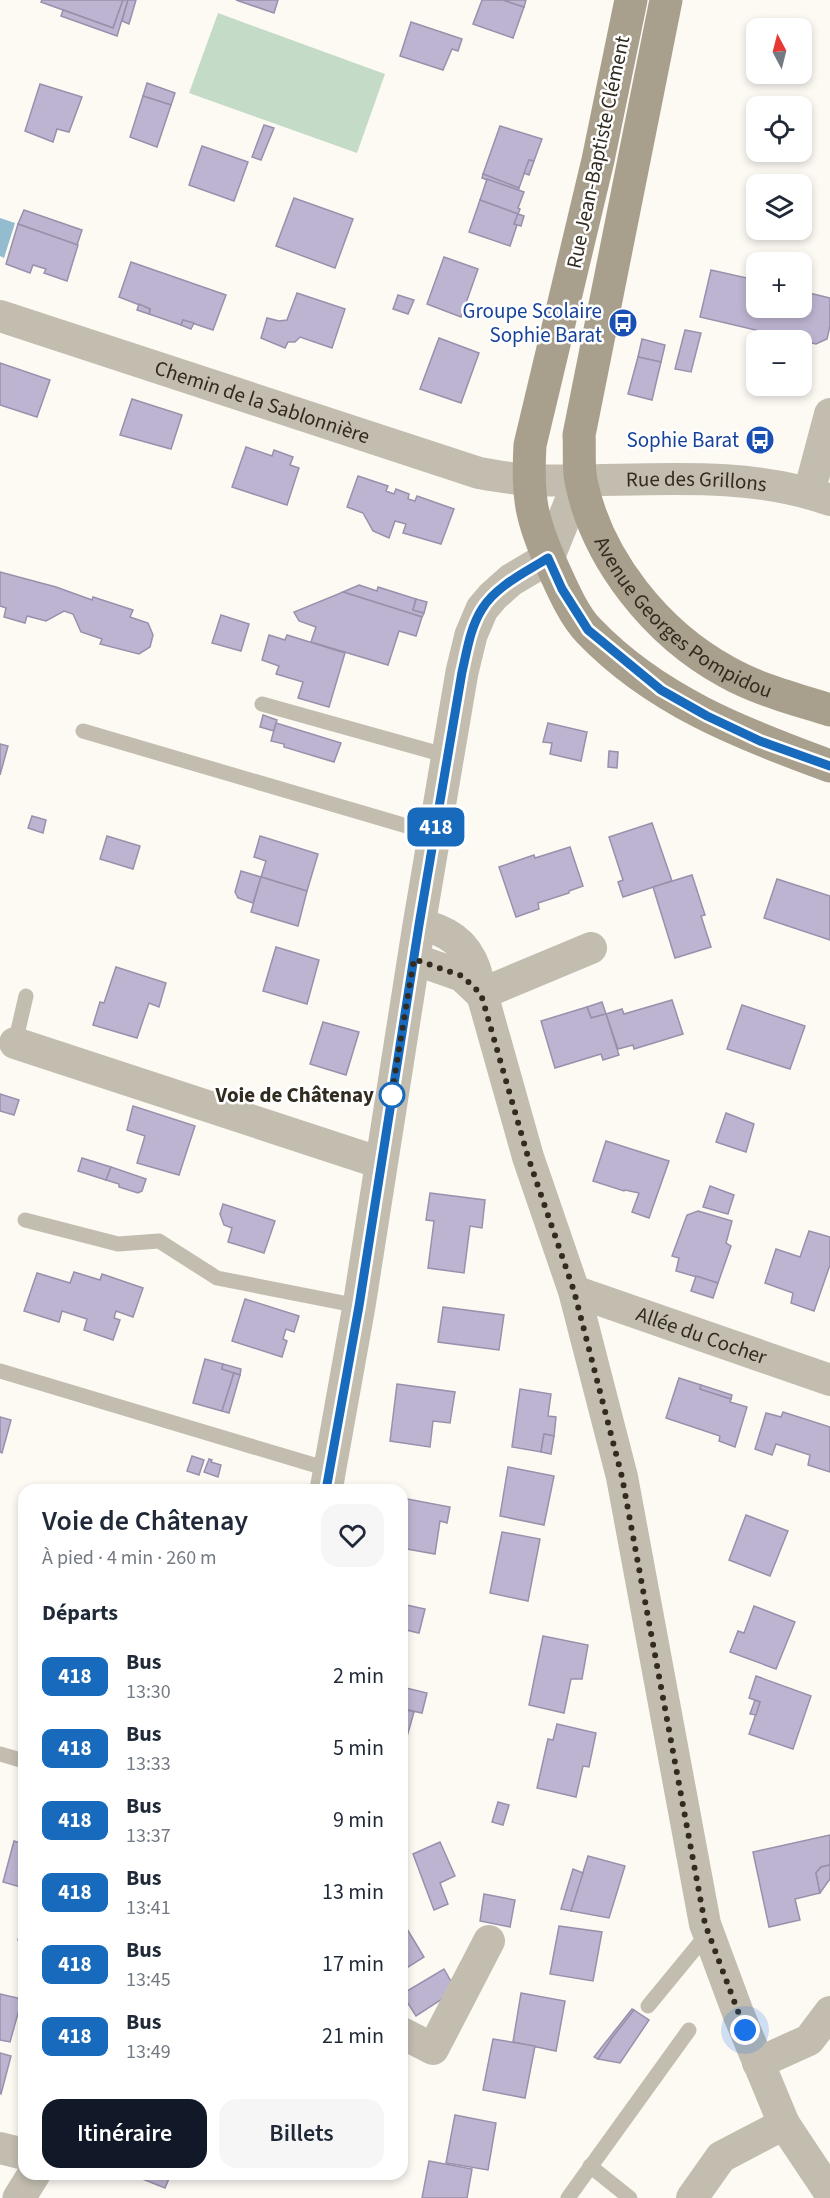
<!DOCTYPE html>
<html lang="fr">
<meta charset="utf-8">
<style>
body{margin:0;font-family:"Source Sans 3",sans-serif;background:#f6f6f7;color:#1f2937;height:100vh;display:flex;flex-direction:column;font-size:22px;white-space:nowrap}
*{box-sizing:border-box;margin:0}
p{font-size:20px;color:#747a83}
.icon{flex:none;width:33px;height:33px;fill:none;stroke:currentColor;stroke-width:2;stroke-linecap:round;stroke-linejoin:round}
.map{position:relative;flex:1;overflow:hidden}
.panel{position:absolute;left:18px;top:1484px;width:390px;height:696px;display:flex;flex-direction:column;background:#fff;border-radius:18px;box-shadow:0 3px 9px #0003}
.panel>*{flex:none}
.badge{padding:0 12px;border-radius:9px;font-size:21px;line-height:39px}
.needle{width:39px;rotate:353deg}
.controls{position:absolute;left:746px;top:18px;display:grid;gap:12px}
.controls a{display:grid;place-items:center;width:66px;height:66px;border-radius:12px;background:#fff;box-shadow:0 3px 9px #0003;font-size:30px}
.you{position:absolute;width:30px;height:30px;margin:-15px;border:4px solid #fff;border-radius:50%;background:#1a73e8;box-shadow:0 0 0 9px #1a73e833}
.map>.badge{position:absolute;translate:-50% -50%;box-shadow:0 0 0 3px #fff}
h2{padding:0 24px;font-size:22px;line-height:54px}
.round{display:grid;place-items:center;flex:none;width:63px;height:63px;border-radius:18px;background:#f6f6f7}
.overview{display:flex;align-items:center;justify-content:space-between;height:102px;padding:0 24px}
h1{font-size:28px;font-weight:600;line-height:45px}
.button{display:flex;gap:12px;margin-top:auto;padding:12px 24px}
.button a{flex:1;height:69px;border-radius:18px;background:#111827;color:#fff;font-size:24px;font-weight:600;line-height:69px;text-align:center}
.button a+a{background:#f6f6f7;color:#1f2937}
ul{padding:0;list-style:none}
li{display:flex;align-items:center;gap:18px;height:72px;padding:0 24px}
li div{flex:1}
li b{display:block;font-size:22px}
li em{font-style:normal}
li .badge{min-width:66px;font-weight:700;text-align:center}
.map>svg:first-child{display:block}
.green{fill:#c4dcc7}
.water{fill:#93bcce}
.building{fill:#bdb4d1;stroke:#9990ac;stroke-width:1.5}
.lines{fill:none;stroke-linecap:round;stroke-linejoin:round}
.service{stroke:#c3bdb0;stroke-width:15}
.minor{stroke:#c3bdb0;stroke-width:32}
.tertiary{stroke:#c3bdb0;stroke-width:33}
.secondary{stroke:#a89f8c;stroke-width:33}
.line-casing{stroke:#fff;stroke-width:14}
.line{stroke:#186abd;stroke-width:9}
.walk{stroke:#312b20;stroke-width:6;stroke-dasharray:0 10.8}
.stop-dot{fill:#fff;stroke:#186abd;stroke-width:3}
.labels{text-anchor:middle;stroke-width:5;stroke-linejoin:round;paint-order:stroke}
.street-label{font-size:21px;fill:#312b20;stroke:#fff}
.transit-label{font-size:21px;fill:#164399;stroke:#fff;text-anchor:end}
.stop-label{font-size:21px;font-weight:bold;fill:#312b20;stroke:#fff;text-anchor:end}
</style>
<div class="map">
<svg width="830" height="2198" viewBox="0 0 830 2198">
<rect width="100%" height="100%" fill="#fdfaf4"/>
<path class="green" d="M 218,13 L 385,74 L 357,153 L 189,93 Z"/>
<path class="water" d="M 0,218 L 15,223 L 4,258 L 0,256 Z"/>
<g class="building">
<path d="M 42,0 L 123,0 L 113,28 L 41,2 Z"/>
<path d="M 123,0 L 128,0 L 117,36 L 61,16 L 63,10 L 113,28 Z"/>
<path d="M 128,0 L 136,0 L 129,24 L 122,21 Z"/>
<path d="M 236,0 L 278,0 L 274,13 Z"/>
<path d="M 482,0 L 503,0 L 524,7 L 513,38 L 473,24 Z"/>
<path d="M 503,0 L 526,0 L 524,7 Z"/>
<path d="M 411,22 L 462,39 L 458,51 L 452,49 L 443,70 L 400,56 Z"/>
<path d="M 147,83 L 175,93 L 171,105 L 143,96 Z"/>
<path d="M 40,84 L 82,97 L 69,132 L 57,129 L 53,142 L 25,131 Z"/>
<path d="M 143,96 L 171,105 L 157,147 L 130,137 Z"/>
<path d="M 264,125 L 274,128 L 261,160 L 252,157 Z"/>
<path d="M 500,126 L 542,139 L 534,161 L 529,160 L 519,188 L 483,174 Z"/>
<path d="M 202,146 L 248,162 L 234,201 L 189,185 Z"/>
<path d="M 529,160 L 534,161 L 529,175 L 524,173 Z"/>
<path d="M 483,174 L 519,188 L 518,191 L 482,178 Z"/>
<path d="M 487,179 L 524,192 L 518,208 L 520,209 L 518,214 L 480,200 Z"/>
<path d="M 294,198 L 353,219 L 335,268 L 276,246 Z"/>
<path d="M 480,200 L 518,214 L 514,224 L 517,225 L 510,246 L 469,232 Z"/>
<path d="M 24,210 L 82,230 L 77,245 L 18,224 Z"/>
<path d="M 518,214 L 524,216 L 521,226 L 514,224 Z"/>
<path d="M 18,224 L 78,245 L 67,281 L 44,273 L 46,269 L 33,265 L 30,273 L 6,264 Z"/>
<path d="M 444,257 L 478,269 L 461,317 L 427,304 Z"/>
<path d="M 131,262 L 226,295 L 213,330 L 183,320 L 181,325 L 149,314 L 150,309 L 119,297 Z"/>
<path d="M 711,270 L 756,280 L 756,308 L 801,308 L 801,291 L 830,298 L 830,326 L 827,339 L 816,344 L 700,317 Z"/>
<path d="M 297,293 L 345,309 L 332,348 L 300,337 L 295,342 L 288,342 L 285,348 L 261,338 L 267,318 L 279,321 L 287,320 Z"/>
<path d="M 398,295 L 414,300 L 408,314 L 393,309 Z"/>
<path d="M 139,304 L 150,309 L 149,314 L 137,310 Z"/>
<path d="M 183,320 L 194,323 L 191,329 L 181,325 Z"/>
<path d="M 685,330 L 701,333 L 691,372 L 675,369 Z"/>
<path d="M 439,338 L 479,353 L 461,403 L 420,389 Z"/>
<path d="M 642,339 L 665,345 L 661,362 L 638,357 Z"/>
<path d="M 638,357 L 661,362 L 652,400 L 628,394 Z"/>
<path d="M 0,363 L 50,380 L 37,417 L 0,405 Z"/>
<path d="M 132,399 L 182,415 L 171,449 L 120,435 Z"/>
<path d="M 246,447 L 272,456 L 274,450 L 293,457 L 290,465 L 299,468 L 287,505 L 232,487 Z"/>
<path d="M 358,476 L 388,486 L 386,491 L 394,494 L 396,489 L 409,494 L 408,499 L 415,501 L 417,496 L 454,509 L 441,544 L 403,533 L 406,524 L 395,521 L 389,538 L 373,531 L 363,513 L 347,507 Z"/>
<path d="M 0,572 L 56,587 L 92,600 L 93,597 L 133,610 L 130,617 L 148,623 L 153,635 L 150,647 L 139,654 L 100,644 L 102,639 L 81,632 L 73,614 L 64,611 L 46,621 L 27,616 L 25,623 L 4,617 L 6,608 L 0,606 Z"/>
<path d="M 359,585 L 377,591 L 378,587 L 416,599 L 413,610 L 424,613 L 422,617 L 343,592 Z"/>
<path d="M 343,592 L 422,617 L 416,636 L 399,631 L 388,665 L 311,642 L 316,627 L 299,621 L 294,612 Z"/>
<path d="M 416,599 L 427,602 L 424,613 L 413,610 Z"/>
<path d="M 221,615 L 249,624 L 241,651 L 212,643 Z"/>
<path d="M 269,635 L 285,640 L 287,635 L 345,653 L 329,707 L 298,698 L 303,682 L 276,674 L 279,666 L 262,660 Z"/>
<path d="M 263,715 L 277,720 L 274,731 L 260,727 Z"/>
<path d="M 276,723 L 341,743 L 334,762 L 284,747 L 284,744 L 271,741 Z"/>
<path d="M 548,723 L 587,732 L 581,761 L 550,754 L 552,743 L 543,742 Z"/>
<path d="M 0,744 L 8,746 L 0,775 Z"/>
<path d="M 609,751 L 618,752 L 617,768 L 608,767 Z"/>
<path d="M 32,816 L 46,820 L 43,833 L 28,828 Z"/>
<path d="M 652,823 L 672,881 L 623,897 L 618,882 L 623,880 L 609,837 Z"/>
<path d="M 107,836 L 140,846 L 133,869 L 100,859 Z"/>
<path d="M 260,836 L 318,854 L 307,891 L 261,877 L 266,861 L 254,857 Z"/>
<path d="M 570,847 L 583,886 L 569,891 L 569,893 L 538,903 L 539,909 L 516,917 L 499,867 L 534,855 L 535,858 Z"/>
<path d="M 241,871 L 261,877 L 253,903 L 238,898 L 235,892 Z"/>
<path d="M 692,875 L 705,915 L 701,916 L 711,947 L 675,958 L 653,887 Z"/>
<path d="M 261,877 L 307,891 L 298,926 L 251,912 Z"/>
<path d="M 777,879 L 830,896 L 830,940 L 764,918 Z"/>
<path d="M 276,947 L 319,960 L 307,1004 L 263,991 Z"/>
<path d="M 116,967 L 166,983 L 159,1007 L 149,1003 L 137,1038 L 93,1025 L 100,1002 L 104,1003 Z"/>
<path d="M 672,1000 L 683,1034 L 634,1049 L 633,1045 L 618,1049 L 606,1014 L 622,1009 L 624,1014 Z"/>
<path d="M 602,1002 L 606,1014 L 591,1018 L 587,1007 Z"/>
<path d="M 742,1005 L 805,1026 L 790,1069 L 727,1049 Z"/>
<path d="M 587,1007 L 591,1018 L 606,1014 L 619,1055 L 603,1060 L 601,1054 L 555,1068 L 541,1021 Z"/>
<path d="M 323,1022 L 359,1032 L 346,1075 L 310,1064 Z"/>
<path d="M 0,1094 L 19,1100 L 14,1115 L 0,1111 Z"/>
<path d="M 133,1106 L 195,1126 L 179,1175 L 137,1163 L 145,1136 L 127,1130 Z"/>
<path d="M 726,1113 L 754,1124 L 746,1152 L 716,1142 Z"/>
<path d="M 606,1141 L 669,1161 L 649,1218 L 632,1212 L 639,1193 L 625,1190 L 624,1191 L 593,1181 Z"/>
<path d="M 82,1158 L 111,1167 L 106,1180 L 78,1171 Z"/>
<path d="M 111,1167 L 146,1179 L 142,1191 L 138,1193 L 119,1187 L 119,1184 L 106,1180 Z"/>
<path d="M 710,1186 L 734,1195 L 728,1214 L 703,1207 Z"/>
<path d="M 430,1193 L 485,1200 L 482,1228 L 470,1226 L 464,1273 L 428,1268 L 434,1221 L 426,1220 Z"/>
<path d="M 223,1204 L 275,1221 L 264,1253 L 228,1242 L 232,1228 L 224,1225 L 220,1214 Z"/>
<path d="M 698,1211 L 732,1221 L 726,1243 L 731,1246 L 718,1283 L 676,1271 L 679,1258 L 672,1256 L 687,1215 Z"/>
<path d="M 809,1231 L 830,1237 L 830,1265 L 814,1311 L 791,1303 L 793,1293 L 765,1283 L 776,1249 L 800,1257 Z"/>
<path d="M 74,1272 L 100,1280 L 102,1274 L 143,1288 L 133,1317 L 116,1311 L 114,1318 L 120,1320 L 113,1340 L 84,1330 L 87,1319 L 62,1311 L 59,1322 L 24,1311 L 37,1273 L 70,1283 Z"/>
<path d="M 696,1276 L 718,1283 L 713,1298 L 691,1291 Z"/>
<path d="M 245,1299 L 299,1316 L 294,1332 L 286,1329 L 283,1339 L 287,1341 L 282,1357 L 232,1341 Z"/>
<path d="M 443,1307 L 504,1315 L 499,1350 L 438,1342 Z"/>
<path d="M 205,1359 L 223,1364 L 222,1369 L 234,1373 L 222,1411 L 193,1403 Z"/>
<path d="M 223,1364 L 241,1369 L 240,1375 L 222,1369 Z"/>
<path d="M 234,1373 L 240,1375 L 229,1413 L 222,1411 Z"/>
<path d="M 679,1378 L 701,1385 L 700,1389 L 731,1399 L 730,1402 L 747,1407 L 735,1447 L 719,1441 L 720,1436 L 666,1418 Z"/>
<path d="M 397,1384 L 455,1392 L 450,1423 L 433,1421 L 430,1447 L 390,1441 Z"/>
<path d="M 701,1385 L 732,1395 L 731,1399 L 700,1389 Z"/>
<path d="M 520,1389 L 551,1394 L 548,1416 L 556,1417 L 554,1436 L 544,1434 L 541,1452 L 512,1447 Z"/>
<path d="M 783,1412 L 830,1427 L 830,1472 L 808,1465 L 810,1455 L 776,1444 L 772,1455 L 755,1449 L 766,1413 L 781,1417 Z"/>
<path d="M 0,1417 L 11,1420 L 2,1453 L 0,1452 Z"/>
<path d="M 544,1434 L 554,1436 L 551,1454 L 541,1452 Z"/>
<path d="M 192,1456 L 204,1460 L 199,1475 L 187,1471 Z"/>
<path d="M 209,1459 L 212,1460 L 211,1462 L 221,1465 L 218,1477 L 204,1472 Z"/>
<path d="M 508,1467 L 554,1476 L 544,1525 L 500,1516 Z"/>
<path d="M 402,1498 L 450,1507 L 447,1523 L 440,1521 L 435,1554 L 402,1548 Z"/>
<path d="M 746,1515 L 788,1531 L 770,1576 L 729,1560 Z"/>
<path d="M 502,1532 L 540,1539 L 528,1601 L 490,1593 Z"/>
<path d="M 402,1604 L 425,1609 L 419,1633 L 406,1630 L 402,1649 Z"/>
<path d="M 754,1606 L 795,1622 L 776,1669 L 730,1652 L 738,1631 L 744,1633 Z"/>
<path d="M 543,1636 L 588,1645 L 582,1679 L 571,1679 L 564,1713 L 529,1705 Z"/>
<path d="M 756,1676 L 811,1696 L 793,1749 L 749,1734 L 760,1702 L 749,1698 Z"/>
<path d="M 402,1687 L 427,1693 L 422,1713 L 408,1710 L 402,1734 Z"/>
<path d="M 755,1700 L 760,1702 L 756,1715 L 750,1714 Z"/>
<path d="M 408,1710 L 414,1712 L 402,1754 L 402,1734 Z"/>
<path d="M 557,1724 L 596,1733 L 589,1767 L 583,1766 L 576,1797 L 537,1788 L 548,1739 L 553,1740 Z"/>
<path d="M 498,1802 L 509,1805 L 503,1825 L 492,1822 Z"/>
<path d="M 830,1835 L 830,1865 L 821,1867 L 816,1873 L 820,1893 L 795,1899 L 800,1920 L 769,1927 L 753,1852 Z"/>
<path d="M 14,1841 L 24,1844 L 24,1888 L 3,1882 Z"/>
<path d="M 440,1842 L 455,1876 L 440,1883 L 448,1904 L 434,1910 L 413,1854 Z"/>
<path d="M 588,1856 L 625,1866 L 609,1918 L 571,1911 Z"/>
<path d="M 830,1865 L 830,1879 L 820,1893 L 816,1873 L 821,1867 Z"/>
<path d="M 573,1869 L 583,1873 L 571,1911 L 561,1909 Z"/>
<path d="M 484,1894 L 515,1900 L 510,1927 L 480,1921 Z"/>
<path d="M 23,1922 L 24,1922 L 24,1942 L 18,1940 Z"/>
<path d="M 559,1926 L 602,1932 L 593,1981 L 550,1974 Z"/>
<path d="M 407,1929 L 424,1957 L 402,1971 L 402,1932 Z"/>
<path d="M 444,1969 L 456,1990 L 416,2016 L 402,1994 Z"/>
<path d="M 521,1993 L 565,2001 L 556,2051 L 513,2042 Z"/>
<path d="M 0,1994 L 22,1999 L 10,2042 L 0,2040 Z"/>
<path d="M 632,2009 L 634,2010 L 612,2038 L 598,2059 L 594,2057 Z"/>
<path d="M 634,2010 L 649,2020 L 620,2063 L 598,2059 L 612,2038 Z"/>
<path d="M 493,2039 L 535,2046 L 525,2098 L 483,2090 Z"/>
<path d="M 0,2053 L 11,2056 L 1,2094 L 0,2093 Z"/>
<path d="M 455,2115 L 496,2123 L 488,2170 L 446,2163 Z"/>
<path d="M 429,2161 L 472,2169 L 467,2198 L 422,2198 Z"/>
<path d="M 130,2174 L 171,2174 L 165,2188 Z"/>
</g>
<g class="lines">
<g class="service">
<path d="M 262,704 L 448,756"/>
<path d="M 83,731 L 434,834"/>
<path d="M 15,1043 L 26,996"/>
<path d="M 25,1220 L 118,1244 L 159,1241 L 217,1278 L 359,1306"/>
<path d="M 0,1371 L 331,1470"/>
<path d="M 0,1754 L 24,1761"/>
<path d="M 648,2006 L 708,1933"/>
<path d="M 590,2166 L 630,2198"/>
<path d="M 568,2198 L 689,2030"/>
</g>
<g class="minor">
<path id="s1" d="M 0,316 L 479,473 C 496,476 513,479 529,480 C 629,484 734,466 830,500"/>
<path d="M 809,493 L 830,414"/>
<path d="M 419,925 C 446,929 466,943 475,969 L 528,1157 L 574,1291 L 622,1477 L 705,1924 L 738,2013 L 784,2124 L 830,2193"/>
<path d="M 414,959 L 462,976 L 481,994"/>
<path d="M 481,994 L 591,948"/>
<path d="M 15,1043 L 381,1163"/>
<path id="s2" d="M 574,1291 L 830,1380"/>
<path d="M 402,2033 L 433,2049 L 489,1941"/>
<path d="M 758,2063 L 809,2040 L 830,2012"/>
<path d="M 0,2148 L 24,2154"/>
<path d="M 692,2198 L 721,2157 L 784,2124"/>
</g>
<g class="tertiary">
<path d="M 326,1490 L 359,1306 L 419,925 L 462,672 L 471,635 L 482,609 L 493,596 L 511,580 L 548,558 L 580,479"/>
<path d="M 19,2198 L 34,2174"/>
</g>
<g class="secondary">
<path d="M 631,0 L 598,160 L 530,445 C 527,498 531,519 553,568 C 562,588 574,616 589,631 C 655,700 742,734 830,766"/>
<path id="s3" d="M 666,0 L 579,435 C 580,449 578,466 581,481 C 597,560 657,634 727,672 C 759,690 795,699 830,710"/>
</g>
</g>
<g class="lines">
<g class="line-casing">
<path id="line" d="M 326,1490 L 359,1306 L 419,925 L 462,672 C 467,651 470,628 482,609 C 496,586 526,572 548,558 L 562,589 L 588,630 L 661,690 L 707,716 L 760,741 L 830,766"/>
</g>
<use href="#line" class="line"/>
<path class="walk" d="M 392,1095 L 390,1104 L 414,959 L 462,976 L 481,994 L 528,1157 L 574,1291 L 622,1477 L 705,1924 L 745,2030"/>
</g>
<defs>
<g id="bus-disc" transform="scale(1.5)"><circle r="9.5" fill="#1a4fb4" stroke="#fff"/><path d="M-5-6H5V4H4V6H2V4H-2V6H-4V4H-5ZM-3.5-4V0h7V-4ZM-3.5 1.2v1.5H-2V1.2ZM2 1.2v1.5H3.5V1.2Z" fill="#fff"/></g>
</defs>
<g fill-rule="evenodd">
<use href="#bus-disc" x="623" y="323"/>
<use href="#bus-disc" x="760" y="440"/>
</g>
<circle class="stop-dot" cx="392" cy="1095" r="12"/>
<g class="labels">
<g class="street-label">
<text transform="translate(598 152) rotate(-78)" y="7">Rue Jean-Baptiste Clément</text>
<text dy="7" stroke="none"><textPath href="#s1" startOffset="276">Chemin de la Sablonnière</textPath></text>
<text dy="7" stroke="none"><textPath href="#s1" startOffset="722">Rue des Grillons</textPath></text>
<text dy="7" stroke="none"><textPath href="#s3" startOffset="668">Avenue Georges Pompidou</textPath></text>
<text dy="7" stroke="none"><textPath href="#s2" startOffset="135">Allée du Cocher</textPath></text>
</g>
<g class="transit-label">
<text x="602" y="318">Groupe Scolaire<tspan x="602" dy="24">Sophie Barat</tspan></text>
<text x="739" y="447">Sophie Barat</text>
</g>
<g class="stop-label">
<text x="374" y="1102">Voie de Châtenay</text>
</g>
</g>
</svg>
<div class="controls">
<a><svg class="needle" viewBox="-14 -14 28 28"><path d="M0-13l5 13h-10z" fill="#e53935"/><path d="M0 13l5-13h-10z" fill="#747a83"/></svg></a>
<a><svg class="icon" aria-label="locate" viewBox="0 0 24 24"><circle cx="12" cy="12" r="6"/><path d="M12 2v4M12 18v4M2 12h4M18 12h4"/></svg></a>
<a><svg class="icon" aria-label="layers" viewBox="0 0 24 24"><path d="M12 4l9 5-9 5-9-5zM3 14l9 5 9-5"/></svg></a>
<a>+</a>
<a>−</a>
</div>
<div class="you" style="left:745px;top:2030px"></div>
<b class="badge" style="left:436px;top:827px;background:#186abd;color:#fff">418</b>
<section class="panel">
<div class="overview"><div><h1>Voie de Châtenay</h1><p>À pied · 4 min · 260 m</p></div><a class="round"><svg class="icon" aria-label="heart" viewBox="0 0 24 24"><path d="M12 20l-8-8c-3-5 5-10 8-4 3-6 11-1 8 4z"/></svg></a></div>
<h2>Départs</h2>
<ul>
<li><span class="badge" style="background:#186abd;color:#fff">418</span><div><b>Bus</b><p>13:30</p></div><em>2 min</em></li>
<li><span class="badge" style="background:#186abd;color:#fff">418</span><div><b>Bus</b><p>13:33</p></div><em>5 min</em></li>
<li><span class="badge" style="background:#186abd;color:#fff">418</span><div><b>Bus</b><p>13:37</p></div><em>9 min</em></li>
<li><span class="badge" style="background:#186abd;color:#fff">418</span><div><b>Bus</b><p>13:41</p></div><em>13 min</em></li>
<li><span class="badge" style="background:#186abd;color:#fff">418</span><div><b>Bus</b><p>13:45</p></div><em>17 min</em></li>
<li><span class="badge" style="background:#186abd;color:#fff">418</span><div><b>Bus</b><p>13:49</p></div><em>21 min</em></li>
</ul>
<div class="button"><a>Itinéraire</a><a>Billets</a></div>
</section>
</div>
